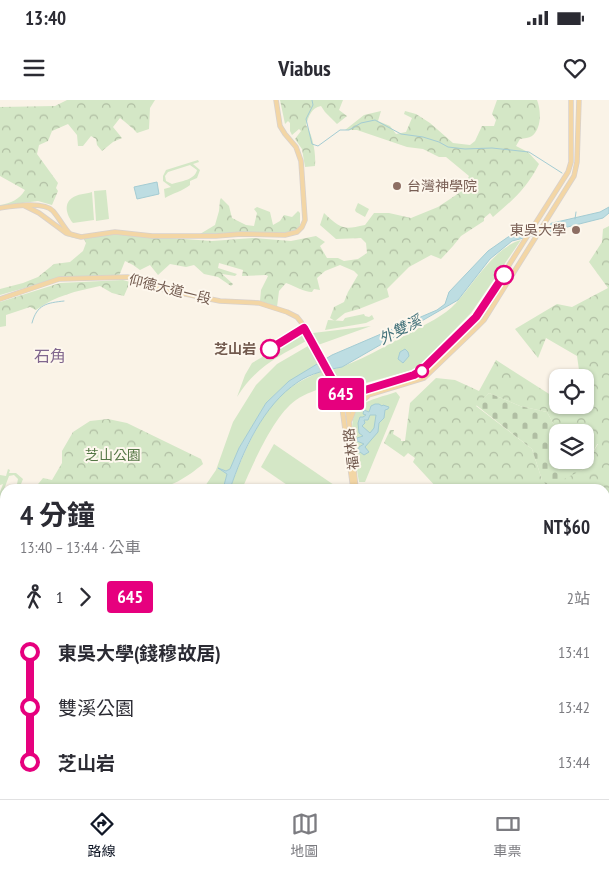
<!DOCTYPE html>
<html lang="zh-TW">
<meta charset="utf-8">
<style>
body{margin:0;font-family:"PT Sans Narrow","Noto Sans TC",sans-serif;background:#f2f2f3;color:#2b2b33;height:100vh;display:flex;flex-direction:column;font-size:19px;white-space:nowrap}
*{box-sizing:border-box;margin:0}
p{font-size:16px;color:#7c7c81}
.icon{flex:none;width:28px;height:28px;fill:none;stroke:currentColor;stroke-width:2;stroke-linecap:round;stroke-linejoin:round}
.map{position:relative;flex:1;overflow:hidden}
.sheet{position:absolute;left:0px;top:384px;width:610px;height:316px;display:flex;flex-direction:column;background:#fff;border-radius:15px 15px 0 0;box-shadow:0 1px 4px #0004}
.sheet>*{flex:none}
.badge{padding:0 10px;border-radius:4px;font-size:18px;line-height:32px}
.fabs{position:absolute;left:549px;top:269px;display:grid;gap:10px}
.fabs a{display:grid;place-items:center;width:45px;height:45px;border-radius:10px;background:#fff;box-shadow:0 1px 4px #0004;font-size:25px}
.map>.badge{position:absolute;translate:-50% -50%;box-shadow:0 0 0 2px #fff}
.legs{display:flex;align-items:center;gap:8px;height:55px;padding:0 20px;font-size:16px}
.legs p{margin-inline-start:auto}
.overview{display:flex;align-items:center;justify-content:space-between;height:85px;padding:0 20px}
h1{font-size:28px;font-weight:700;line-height:38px}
ul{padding:0 20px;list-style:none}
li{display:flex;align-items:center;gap:18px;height:55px;font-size:19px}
li i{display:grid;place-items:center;width:8px;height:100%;margin:0 6px;background:currentColor}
li i::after{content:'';width:12px;height:12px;margin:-6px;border:4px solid;border-radius:50%;background:#fff}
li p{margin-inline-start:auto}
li:first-child i{background:linear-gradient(#0000 50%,currentColor 0)}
li:last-child i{background:linear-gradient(currentColor 50%,#0000 0)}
.status{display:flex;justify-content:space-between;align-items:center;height:35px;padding:0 25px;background:#fff;direction:ltr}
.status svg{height:14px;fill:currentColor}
header{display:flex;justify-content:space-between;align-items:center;height:65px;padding:0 20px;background:#fff;font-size:22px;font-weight:700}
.tabs{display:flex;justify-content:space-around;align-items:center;height:70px;border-top:1px solid #e1e1e2;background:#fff;font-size:14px;color:#7c7c81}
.tabs a{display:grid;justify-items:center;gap:2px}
.tabs .selected{color:#111827}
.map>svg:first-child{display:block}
.green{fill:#d4e7c6;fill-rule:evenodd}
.forest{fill:url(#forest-crowns);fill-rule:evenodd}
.cemetery{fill:url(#cemetery-stones)}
.water{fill:#bddde2;stroke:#a4ccd3;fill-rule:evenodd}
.pier{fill:#faf3e7}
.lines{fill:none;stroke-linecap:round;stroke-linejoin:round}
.stream{stroke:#a4ccd3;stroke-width:1}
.major-casing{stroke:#d8d1cd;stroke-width:5.5}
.major{stroke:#f3d6a5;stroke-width:4}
.line-1-casing{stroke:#fff;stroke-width:11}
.line-1{stroke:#e6007e;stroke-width:8}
.education-dot{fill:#8d6e63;stroke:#fdf7ed;stroke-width:2}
.stop-1-dot{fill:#fff;stroke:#e6007e;stroke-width:2.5}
.labels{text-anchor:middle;stroke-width:4;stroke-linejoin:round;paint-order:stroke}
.education-label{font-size:14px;fill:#785e54;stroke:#fdf7ed;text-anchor:start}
.street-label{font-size:14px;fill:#725a4e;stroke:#fdf7ed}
.stop-label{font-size:14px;font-weight:bold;fill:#725a4e;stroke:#fdf7ed;text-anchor:end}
.park-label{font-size:14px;fill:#557746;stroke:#fdf7ed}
.water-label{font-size:15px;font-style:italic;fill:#46747c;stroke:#fdf7ed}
.quarter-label{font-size:16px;fill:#80668e;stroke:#fdf7ed}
</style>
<div class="status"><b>13:40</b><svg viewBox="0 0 49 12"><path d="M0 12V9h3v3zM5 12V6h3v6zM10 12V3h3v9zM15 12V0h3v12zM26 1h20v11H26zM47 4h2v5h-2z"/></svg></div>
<header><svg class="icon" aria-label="menu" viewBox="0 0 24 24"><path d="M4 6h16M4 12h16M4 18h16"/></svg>Viabus<svg class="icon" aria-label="heart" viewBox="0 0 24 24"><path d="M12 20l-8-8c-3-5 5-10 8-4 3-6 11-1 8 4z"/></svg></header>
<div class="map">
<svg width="609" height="699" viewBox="0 0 609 699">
<defs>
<pattern id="forest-crowns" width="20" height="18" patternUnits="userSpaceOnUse" patternTransform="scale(1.25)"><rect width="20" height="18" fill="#d4e7c6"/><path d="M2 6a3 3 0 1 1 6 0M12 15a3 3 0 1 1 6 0" fill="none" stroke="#b0bea3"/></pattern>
<pattern id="cemetery-stones" width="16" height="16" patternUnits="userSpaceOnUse" patternTransform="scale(1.25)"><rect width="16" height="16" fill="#d4e7c6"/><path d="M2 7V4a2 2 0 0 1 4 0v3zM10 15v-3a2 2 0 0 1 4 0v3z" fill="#b0bea3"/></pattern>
</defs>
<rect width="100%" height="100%" fill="#faf3e7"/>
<g class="green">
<path d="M 198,60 L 199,62 L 193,64 L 200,70 L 197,78 L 190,81 L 190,85 C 183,91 173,93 165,98 L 164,89 L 171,87 L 163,81 L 163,76 L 166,70 ZM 190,65 L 197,70 C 195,80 181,81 172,84 L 166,81 L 165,76 L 168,72 Z"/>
<path d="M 106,90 L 109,119 L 96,121 L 94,91 Z"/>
<path d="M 92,92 L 94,120 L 73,123 C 67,116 63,104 72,98 C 77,94 86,94 92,92 Z"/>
<path d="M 358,103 L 369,109 L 365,117 L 356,112 L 355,110 Z"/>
<path d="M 521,140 L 471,213 L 416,269 L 351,287 L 345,287 L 339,284 L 331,270 C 359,262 386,246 411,232 C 426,224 444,216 456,203 C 473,184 496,146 521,140 Z"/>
<path d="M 364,214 L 365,216 L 369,217 L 372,215 L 374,219 L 366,223 L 325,230 L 328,220 L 343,221 L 345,218 Z"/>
<path d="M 371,226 L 318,245 L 312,236 L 313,233 Z"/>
<path d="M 303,234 L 306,241 C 277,257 255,268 237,297 L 245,275 L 252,263 Z"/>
<path d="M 308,246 L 318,265 L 289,281 L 266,303 L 239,348 L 230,369 L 226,371 L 218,368 L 227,374 L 223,389 L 203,389 L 216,370 L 233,322 L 256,285 L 277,264 Z"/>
<path d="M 321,271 L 328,286 C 317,290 306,293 296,300 C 274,315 253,364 242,389 L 230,389 C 240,361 260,314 281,295 C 293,284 307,278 321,271 Z"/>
<path d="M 396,292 L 400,297 L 365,382 L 359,382 C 357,365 344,317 360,306 C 369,299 385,296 396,292 Z"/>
<path d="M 274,344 L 334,385 L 332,389 L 293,389 L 261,367 Z"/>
<path d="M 8,369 L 10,370 L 9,373 L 16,373 L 23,379 L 19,389 L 16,389 L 18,379 L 14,375 L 9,376 L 0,400 L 0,392 L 3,384 L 0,385 L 0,375 L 6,376 Z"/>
<path d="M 0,573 L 5,577 L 2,598 L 5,601 L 5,614 L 0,615 Z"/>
<path d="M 468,695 L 559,695 L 558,699 L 470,699 Z"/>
</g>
<g class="forest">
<path d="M 67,0 L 155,0 L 150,8 L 149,29 L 137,33 C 132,27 126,23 120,18 L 113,27 L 122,38 L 113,42 L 102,51 L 97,45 L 96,39 L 91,36 L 83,46 L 78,46 L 77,35 L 68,24 L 52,31 L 48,41 L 39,45 L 37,54 L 58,83 L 56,88 L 58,91 L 52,105 L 38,101 L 0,106 L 0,105 C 11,103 19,100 25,90 L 0,76 L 0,7 L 55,6 Z"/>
<path d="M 280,0 L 343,0 L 339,10 L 347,16 L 337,24 L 325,12 L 321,6 C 311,8 309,16 306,25 C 313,35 316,54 315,66 L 305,67 L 302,49 L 295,39 L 301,31 L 299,29 L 292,35 L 290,31 L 290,23 L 288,21 L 285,24 Z"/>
<path d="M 497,0 L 537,0 C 541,10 542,28 532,36 C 529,38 524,38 520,39 L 516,46 L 528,52 L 539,64 C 527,88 513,100 493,117 L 490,113 L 484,118 L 484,121 L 461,136 L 453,146 L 441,159 L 431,155 L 409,167 L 387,189 L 389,197 L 359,209 L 345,213 L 335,221 L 330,218 L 334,207 L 344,202 L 348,192 L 358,175 L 354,171 L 340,165 L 325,171 L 317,178 L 320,190 L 314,189 L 312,192 C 304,192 295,186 286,183 L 279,191 L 277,207 L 260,201 L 261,190 L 268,176 L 266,175 L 242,176 L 243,170 L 219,163 L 218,168 L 237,174 L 235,176 L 222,174 L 233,184 L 231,186 L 218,177 L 204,174 L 194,165 L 186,167 L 170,164 L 158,175 L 150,165 L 140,170 L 133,165 L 125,161 L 119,176 L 56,179 L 0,195 L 0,189 L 23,183 L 38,177 L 54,164 L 70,162 L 83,151 L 86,143 L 84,139 L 79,139 L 66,136 L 67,136 L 83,138 L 96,135 L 115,134 L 212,141 L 253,138 L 291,141 L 316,136 L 325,142 L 320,146 L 327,158 L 338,158 L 344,161 L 358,159 L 367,153 L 366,143 L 361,138 L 336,139 L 320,125 L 324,113 C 341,129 343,130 365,125 L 374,113 L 389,113 L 411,118 L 438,107 L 462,91 L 469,76 L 446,57 L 439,57 L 423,49 L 407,47 L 357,30 L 345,30 L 364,15 L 381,11 L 378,21 L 390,26 L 396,34 L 406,32 L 412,18 L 404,14 L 405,11 L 416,14 L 430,23 L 453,43 L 470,45 L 475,41 L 482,26 L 494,26 L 496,20 L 492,14 Z"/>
<path d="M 221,98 L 229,106 L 232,118 L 246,125 L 254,126 L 257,113 L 254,109 L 257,107 L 270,112 L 273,125 L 280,121 L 284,115 L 292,117 L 298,111 L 300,113 L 300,125 L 298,130 L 288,135 L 200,134 L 215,125 L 219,111 L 220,100 Z"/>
<path d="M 609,126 L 609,699 L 586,699 L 585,695 L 605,695 L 605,389 L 451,389 L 449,385 L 438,389 L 413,362 L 415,358 L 408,353 L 404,357 L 384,343 L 390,330 L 394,330 L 393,334 L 401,339 L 401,341 L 405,341 L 410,303 L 436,278 L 455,280 L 479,291 L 496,260 L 557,299 L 558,305 L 567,305 L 572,308 L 585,305 L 588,303 L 585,296 L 585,278 L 580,277 L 577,256 L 546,238 L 538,258 L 515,229 L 557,204 L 572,207 L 608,188 L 589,162 L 602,142 L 603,129 ZM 489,293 L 520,306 L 547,312 L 558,332 L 585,332 L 585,341 L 598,344 L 582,370 L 542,380 L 532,349 L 476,306 Z"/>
<path d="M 123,180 L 130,182 L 124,196 L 112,193 L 100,186 C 76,191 55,196 36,210 L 30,207 L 6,215 L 6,226 L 0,227 L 0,202 L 60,183 Z"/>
<path d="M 108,319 L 127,323 L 201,359 L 203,364 C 187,377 170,389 149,389 L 147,386 L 143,387 L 142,389 L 34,389 L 43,378 L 52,380 L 62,363 L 62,351 L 73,332 L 90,321 Z"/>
</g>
<path class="cemetery" d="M 489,293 L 520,306 L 547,312 L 558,332 L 558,360 L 585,360 L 585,341 L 598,343 L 582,370 L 548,387 L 542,380 L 532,349 L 476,305 Z"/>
<g class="water">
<path d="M 157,82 L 159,94 L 137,99 L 134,87 Z"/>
<path d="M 609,107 L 609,113 L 603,118 L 512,141 L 490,159 L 458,200 L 342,267 C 327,270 311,273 298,282 C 263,305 243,351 230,389 L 223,389 L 227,374 L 218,368 L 226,371 L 230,369 L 239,348 L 266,303 L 289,281 L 332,255 L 437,210 L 445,204 L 449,192 L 488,151 L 508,137 L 522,130 L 600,112 Z"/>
<path d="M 405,249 L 408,252 L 409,256 L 403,263 L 398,259 L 400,252 Z"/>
<path d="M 375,304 L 379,304 L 382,306 L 383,305 L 389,307 L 388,309 L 385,310 L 384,318 L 379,323 L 378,332 L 365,347 L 369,352 L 364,355 L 360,352 L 358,353 L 359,347 L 364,344 L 357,341 L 357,338 L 363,336 L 359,333 L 358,323 L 360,317 L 363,317 L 366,315 L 363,314 L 364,310 L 369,312 L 371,306 ZM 370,315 L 376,315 L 374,328 L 370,333 L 362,326 L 365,323 L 364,320 L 368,320 Z"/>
</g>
<path class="pier" d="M 552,121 L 545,132 L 522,140 L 531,125 Z"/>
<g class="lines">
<g class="stream">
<path d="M 312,0 L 313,5 L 306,19 L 312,44 L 318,46 L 340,30 L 349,30 L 361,23 L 375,20 L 401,34 L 423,37 L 439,42 L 448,47 L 465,49 L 492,48 L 529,52 L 562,73"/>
<path d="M 575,119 L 576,112"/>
<path d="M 32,223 C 37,204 47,203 64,201"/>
<path d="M 468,695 L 471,699"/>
<path d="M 481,698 L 496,699"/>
</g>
<g class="major-casing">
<g id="major">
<path d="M 25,106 L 39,113 L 66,133 L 81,137 L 115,132 L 152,136 L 216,136 L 241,134 L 285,135 L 297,132 L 302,127 L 305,120 L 301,61 L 296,47 L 285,34 L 280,26 L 276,0"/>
<path d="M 0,108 C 13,106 44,101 53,111 C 59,118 63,126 69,133"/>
<path d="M 0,199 L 59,179 L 128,177 L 161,189 L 220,201 L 259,203 L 287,212 L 297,217 L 301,222 L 345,302 L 348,312 L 356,389"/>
<path d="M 304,231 L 305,235 L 342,307 L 353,389"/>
<path d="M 338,287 L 347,290 L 360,289"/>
<path d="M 341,299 L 342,297 L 417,274 L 476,217 L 568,72 L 571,62 L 571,0"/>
<path d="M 340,301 L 345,302 L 424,278 L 474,230 L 484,220 L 574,76 L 577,62 L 579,0"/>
<path d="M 350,320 L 355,307 L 367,297"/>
<path d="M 0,618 L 5,618"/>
<path d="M 0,622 L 5,622"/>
<path d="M 0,671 L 5,642"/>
<path d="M 364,695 L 371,699"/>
<path d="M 371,695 L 377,699"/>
<path d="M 383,695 L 388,699"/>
<path d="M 396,695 L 397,699"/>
<path d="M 0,699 L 5,683"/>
<path d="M 310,699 L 311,695"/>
<path d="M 314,699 L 315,695"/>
</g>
</g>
<use href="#major" class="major"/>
</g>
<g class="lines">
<g class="line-1-casing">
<path id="line-1" d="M 270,249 L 304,228 L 342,297 L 414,275 L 422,270 L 476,217 L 504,175"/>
</g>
<use href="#line-1" class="line-1"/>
</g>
<g class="education-dot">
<circle cx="397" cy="86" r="5"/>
<circle cx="576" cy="130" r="5"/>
</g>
<g class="stop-1-dot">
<circle cx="504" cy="175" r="9"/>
<circle cx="270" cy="249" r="9"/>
<circle cx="422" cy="271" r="6"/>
</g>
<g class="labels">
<g class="education-label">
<text x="407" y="91">台灣神學院</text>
<text x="566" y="135" text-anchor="end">東吳大學</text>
</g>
<g class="street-label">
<text transform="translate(170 189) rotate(14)" y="5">仰德大道一段</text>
<text transform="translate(351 349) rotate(-97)" y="5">福林路</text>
</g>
<g class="stop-label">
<text x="256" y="254">芝山岩</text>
</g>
<g class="park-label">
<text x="113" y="360">芝山公園</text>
</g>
<g class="water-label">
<text transform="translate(400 230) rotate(-27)" y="5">外雙溪</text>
</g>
<g class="quarter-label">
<text x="50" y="262">石角</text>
</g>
</g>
</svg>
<div class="fabs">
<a><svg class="icon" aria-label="locate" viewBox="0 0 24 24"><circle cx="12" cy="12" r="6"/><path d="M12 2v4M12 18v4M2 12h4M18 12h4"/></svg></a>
<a><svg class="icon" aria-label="layers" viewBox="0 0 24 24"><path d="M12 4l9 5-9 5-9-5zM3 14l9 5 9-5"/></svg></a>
</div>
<b class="badge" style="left:341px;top:294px;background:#e6007e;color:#fff">645</b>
<section class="sheet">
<div class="overview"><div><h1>4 分鐘</h1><p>13:40 – 13:44 · 公車</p></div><b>NT$60</b></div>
<div class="legs"><svg class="icon" aria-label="walk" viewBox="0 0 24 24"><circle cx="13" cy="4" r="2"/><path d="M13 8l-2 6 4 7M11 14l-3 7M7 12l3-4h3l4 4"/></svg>1<svg class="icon" aria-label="forward" viewBox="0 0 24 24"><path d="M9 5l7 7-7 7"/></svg><b class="badge" style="background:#e6007e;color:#fff">645</b><p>2站</p></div>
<ul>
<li><i style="color:#e6007e"></i><b>東吳大學(錢穆故居)</b><p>13:41</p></li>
<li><i style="color:#e6007e"></i><span>雙溪公園</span><p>13:42</p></li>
<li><i style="color:#e6007e"></i><b>芝山岩</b><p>13:44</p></li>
</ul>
</section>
</div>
<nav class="tabs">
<a class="selected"><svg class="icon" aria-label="directions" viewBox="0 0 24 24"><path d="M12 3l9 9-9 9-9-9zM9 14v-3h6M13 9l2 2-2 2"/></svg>路線</a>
<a><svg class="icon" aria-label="map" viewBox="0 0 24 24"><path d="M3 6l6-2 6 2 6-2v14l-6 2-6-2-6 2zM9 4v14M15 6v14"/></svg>地圖</a>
<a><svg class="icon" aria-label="tickets" viewBox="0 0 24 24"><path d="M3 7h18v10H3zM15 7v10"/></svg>車票</a>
</nav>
